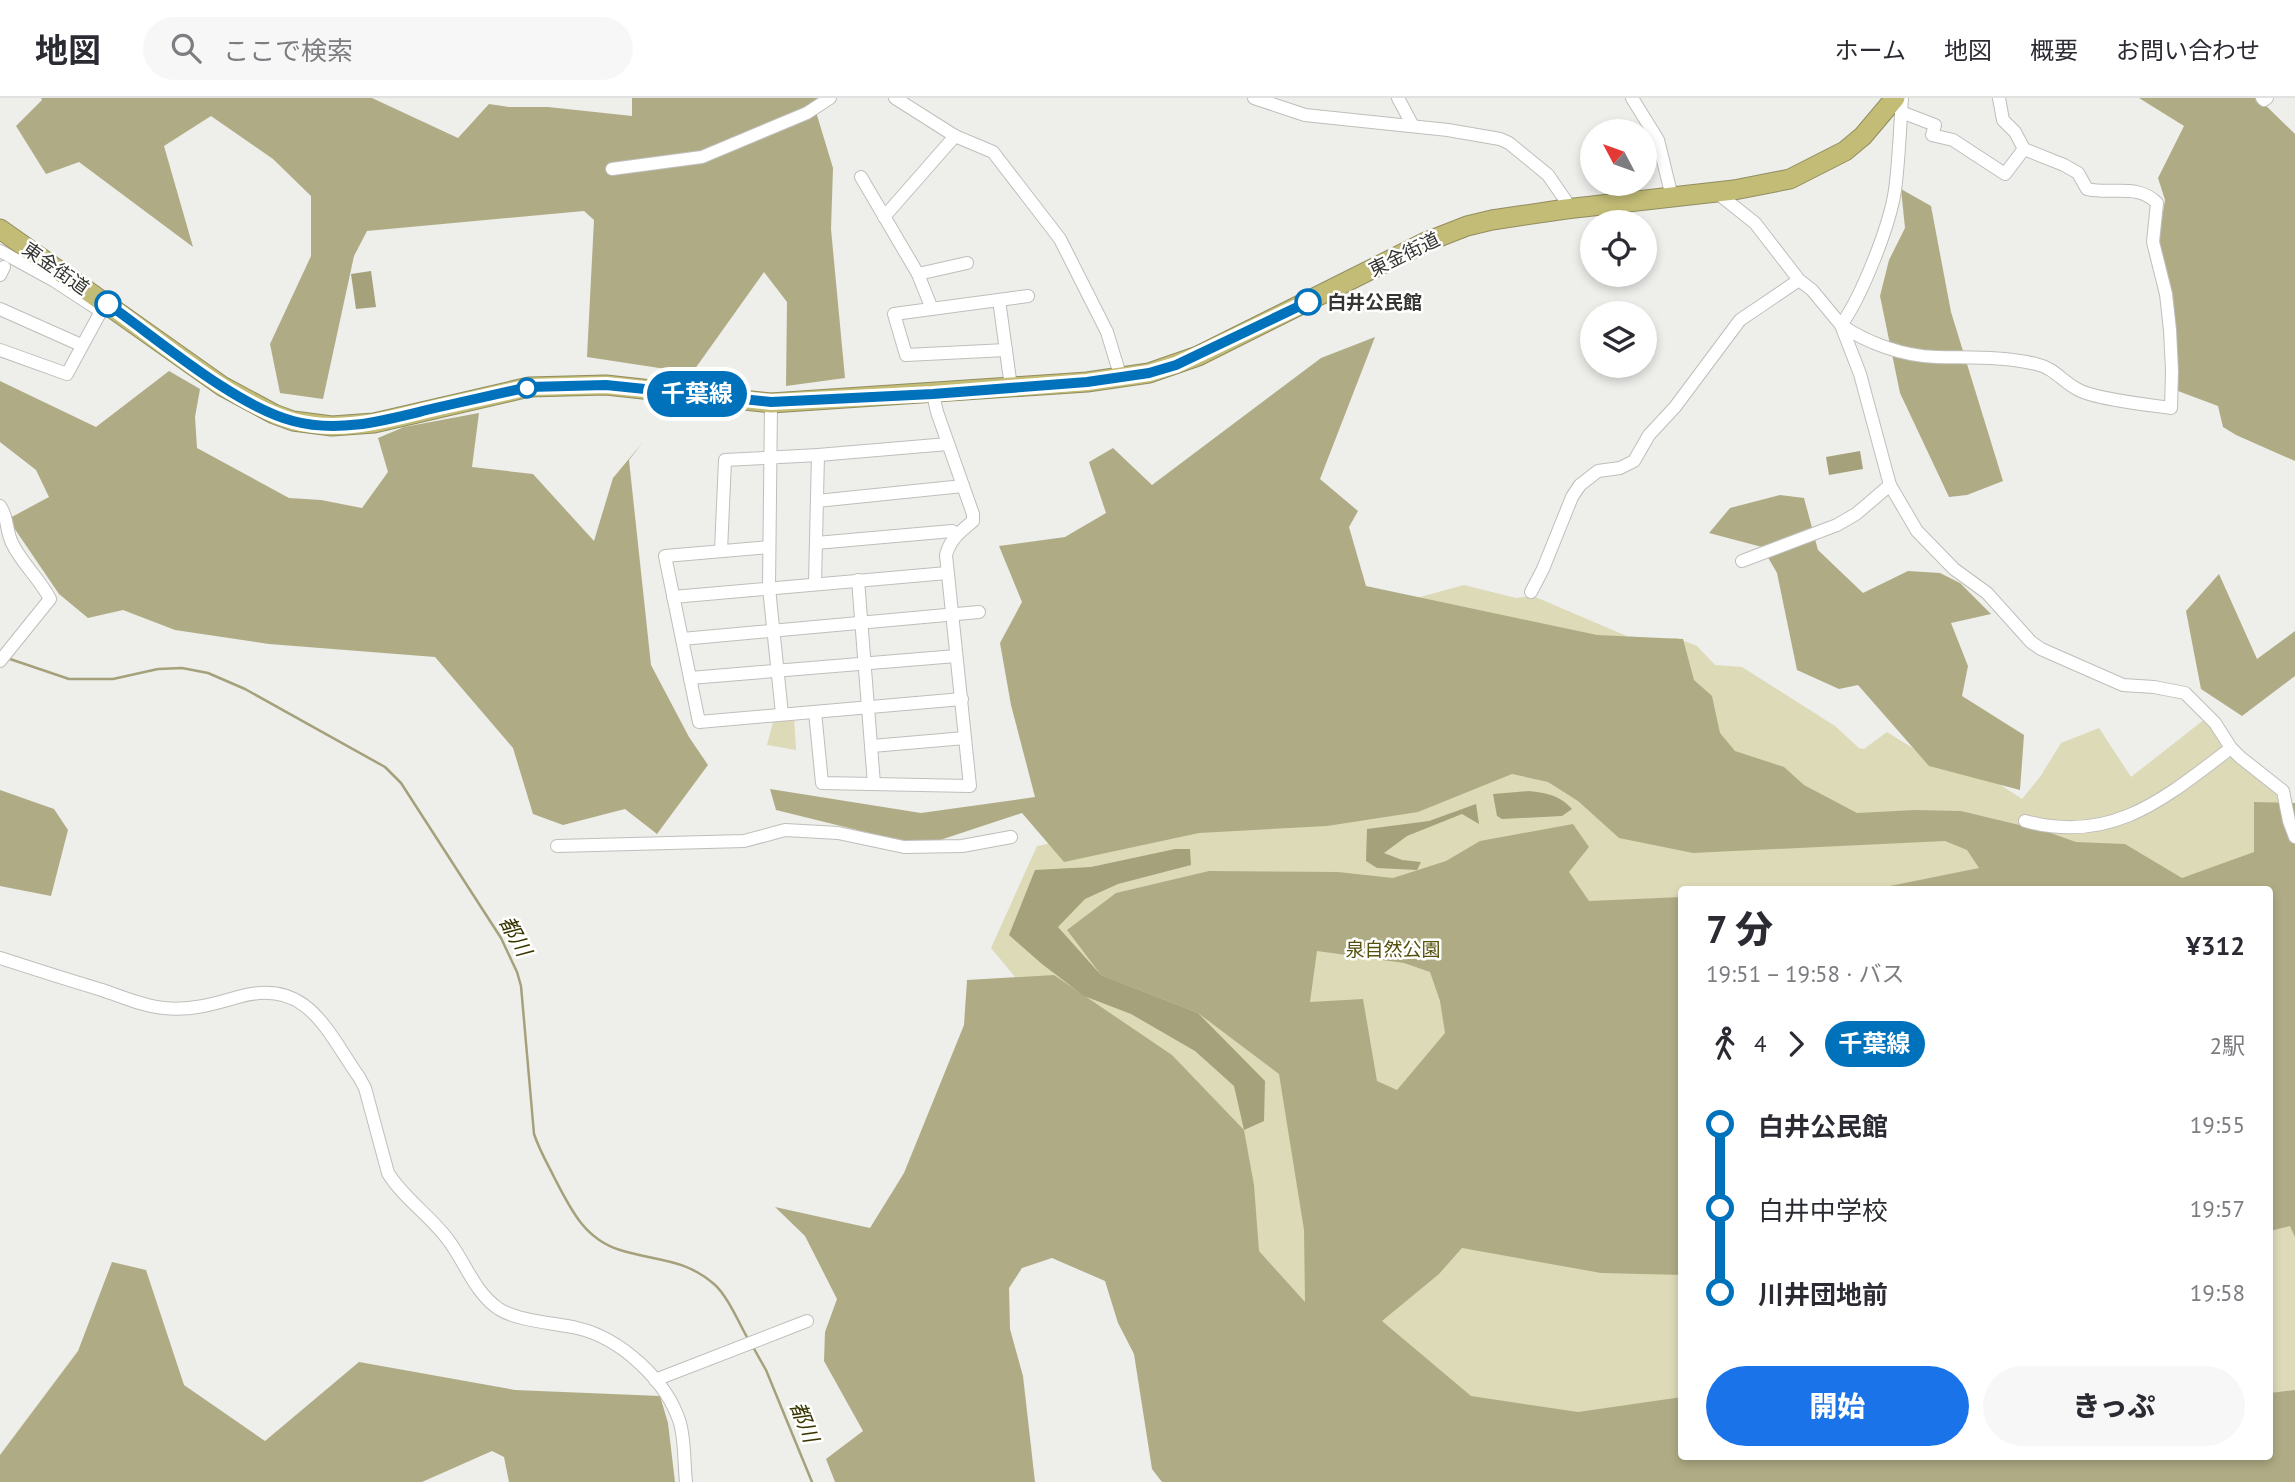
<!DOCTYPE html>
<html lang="ja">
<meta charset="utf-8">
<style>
body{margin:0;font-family:"PT Sans","Noto Sans JP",sans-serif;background:#f7f7f7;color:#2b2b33;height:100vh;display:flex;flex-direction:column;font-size:26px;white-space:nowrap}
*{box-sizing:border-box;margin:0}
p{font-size:23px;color:#7c7c81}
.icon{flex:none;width:38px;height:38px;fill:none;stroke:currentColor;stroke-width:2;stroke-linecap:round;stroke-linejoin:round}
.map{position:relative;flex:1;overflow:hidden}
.side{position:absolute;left:1678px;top:788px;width:595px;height:574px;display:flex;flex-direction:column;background:#fff;border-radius:7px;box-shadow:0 4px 10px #0003}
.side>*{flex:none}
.badge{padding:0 14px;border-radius:23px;font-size:24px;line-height:46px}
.needle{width:46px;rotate:311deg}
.controls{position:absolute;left:1580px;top:21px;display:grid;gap:14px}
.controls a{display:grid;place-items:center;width:77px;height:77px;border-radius:50%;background:#fff;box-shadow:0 4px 10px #0003;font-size:35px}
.map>.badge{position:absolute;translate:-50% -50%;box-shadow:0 0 0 4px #fff}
.legs{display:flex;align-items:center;gap:10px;height:77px;padding:0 28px;font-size:23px}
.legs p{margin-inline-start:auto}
.headline{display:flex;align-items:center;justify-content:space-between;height:119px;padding:0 28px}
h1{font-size:38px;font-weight:800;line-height:52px}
.action{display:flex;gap:14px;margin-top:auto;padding:14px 28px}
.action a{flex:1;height:80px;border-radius:42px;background:#1a73e8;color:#fff;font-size:28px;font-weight:800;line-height:80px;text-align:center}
.action a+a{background:#f7f7f7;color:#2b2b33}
ul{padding:0 28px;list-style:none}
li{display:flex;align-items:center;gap:24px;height:84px;font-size:26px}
li i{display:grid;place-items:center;width:10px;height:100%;margin:0 9px;background:currentColor}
li i::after{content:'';width:18px;height:18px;margin:-9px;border:5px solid;border-radius:50%;background:#fff}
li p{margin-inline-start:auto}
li:first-child i{background:linear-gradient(#0000 50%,currentColor 0)}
li:last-child i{background:linear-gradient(currentColor 50%,#0000 0)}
header{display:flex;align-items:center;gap:42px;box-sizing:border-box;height:98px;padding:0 35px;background:#fff;border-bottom:2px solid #e1e1e2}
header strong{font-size:33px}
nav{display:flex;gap:38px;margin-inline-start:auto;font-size:24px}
.search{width:490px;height:63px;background:#f7f7f7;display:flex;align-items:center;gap:18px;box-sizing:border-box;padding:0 24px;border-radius:38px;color:#7c7c81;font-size:26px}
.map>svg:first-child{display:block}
.green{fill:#dddab8;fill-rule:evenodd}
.forest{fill:#afac85;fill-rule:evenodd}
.water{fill:#a4a17b}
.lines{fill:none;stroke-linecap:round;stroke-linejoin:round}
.stream{stroke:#a4a17b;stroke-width:2.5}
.minor-casing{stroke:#bfbebb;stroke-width:14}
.highway-casing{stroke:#918d5f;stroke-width:21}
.minor{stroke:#fff;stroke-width:12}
.highway{stroke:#c2bc76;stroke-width:19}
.line-1-casing{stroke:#fff;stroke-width:16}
.line-1{stroke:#0072bc;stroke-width:10}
.stop-1-dot{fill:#fff;stroke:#0072bc;stroke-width:3.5}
.labels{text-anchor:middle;stroke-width:5;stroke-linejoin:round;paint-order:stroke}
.street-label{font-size:19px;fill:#353534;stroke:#fffffe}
.stop-label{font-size:19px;font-weight:bold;fill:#353534;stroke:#fffffe;text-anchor:start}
.park-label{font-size:19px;fill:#56500e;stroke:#fffffe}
.water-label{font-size:21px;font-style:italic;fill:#393502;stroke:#fffffe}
</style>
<header>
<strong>地図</strong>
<div class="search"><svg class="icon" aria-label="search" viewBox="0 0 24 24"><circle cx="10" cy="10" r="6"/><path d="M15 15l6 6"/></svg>ここで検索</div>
<nav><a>ホーム</a><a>地図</a><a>概要</a><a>お問い合わせ</a></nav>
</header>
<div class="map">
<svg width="2295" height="1384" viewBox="0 0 2295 1384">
<rect width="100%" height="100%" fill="#eeeeeb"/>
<g class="green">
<path d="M 1464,487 L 1516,500 L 1533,498 L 1629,539 L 1648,543 L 1677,540 L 1697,548 L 1715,567 L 1742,569 L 1835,628 L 1859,650 L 1864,651 L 1887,634 L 1943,669 L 1999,686 L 2022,701 L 2040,679 L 2061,645 L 2099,630 L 2131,679 L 2205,621 L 2272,689 L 2278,698 L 2295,747 L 2295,1384 L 1219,1384 L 1055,927 L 991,850 L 1037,748 L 1057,744 L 1389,500 L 1420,499 ZM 1682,791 L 2270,791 L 2270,1358 L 1682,1358 Z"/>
<path d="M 794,618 L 796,652 L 767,647 L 774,620 Z"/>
</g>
<g class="forest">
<path d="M 41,0 L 372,0 L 458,40 L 489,6 L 509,9 L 548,9 L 632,18 L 632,0 L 819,0 L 813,4 L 833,70 L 831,131 L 845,280 L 786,288 L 787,204 L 764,174 L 692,275 L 587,259 L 594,122 L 584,113 L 367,133 L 354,158 L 323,301 L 280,295 L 270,246 L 311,158 L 311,98 L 273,61 L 211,18 L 164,48 L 193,149 L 79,64 L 46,76 L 16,28 L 42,2 Z"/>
<path d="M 2139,0 L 2258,0 L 2295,36 L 2295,363 L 2236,337 L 2223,329 L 2218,308 L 2178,293 L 2176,233 L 2170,184 L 2158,144 L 2165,102 L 2158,80 L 2184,28 Z"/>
<path d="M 1901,91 L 1931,108 L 1951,214 L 2003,383 L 1967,397 L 1949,399 L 1900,295 L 1880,198 L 1889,162 L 1905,130 Z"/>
<path d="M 1375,239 L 1320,381 L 1358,413 L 1349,429 L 1366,488 L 1597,537 L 1683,541 L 1694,582 L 1712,598 L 1720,635 L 1735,653 L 1784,669 L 1804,687 L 1857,715 L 1915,712 L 1961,713 L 2045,733 L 2076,744 L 2125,746 L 2182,780 L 2254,754 L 2254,704 L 2295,705 L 2295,1139 L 2290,1128 L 2270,1133 L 2270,791 L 1875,791 L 1979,770 L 1967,752 L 1945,743 L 1693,755 L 1619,740 L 1578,703 L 1548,684 L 1512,676 L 1418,714 L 1327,728 L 1199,735 L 1064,764 L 1022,715 L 922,748 L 776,712 L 770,691 L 921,715 L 1035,699 L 1011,607 L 1000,545 L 1022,504 L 999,448 L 1065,439 L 1106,415 L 1089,364 L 1113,350 L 1152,387 L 1321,260 Z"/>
<path d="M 169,273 L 200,291 L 195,319 L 197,350 L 289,400 L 321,402 L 362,410 L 388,374 L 378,340 L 404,329 L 479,315 L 472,369 L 533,376 L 594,443 L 613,380 L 643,344 L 629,362 L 651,567 L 689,639 L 708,667 L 657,736 L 625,711 L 563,727 L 533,716 L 513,650 L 435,559 L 269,546 L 175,532 L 123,512 L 88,520 L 59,496 L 8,421 L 49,399 L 36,372 L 0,344 L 0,283 L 96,329 Z"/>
<path d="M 1780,397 L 1804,400 L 1818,452 L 1863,495 L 1908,473 L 1940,475 L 1960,485 L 1991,516 L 1951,525 L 1968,568 L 1962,598 L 2024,637 L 2020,692 L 1929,668 L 1858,587 L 1839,591 L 1797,572 L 1777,475 L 1762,449 L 1709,435 L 1730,410 Z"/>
<path d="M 2219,476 L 2257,561 L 2295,533 L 2295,578 L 2242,618 L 2201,591 L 2186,513 Z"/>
<path d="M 0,692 L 54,711 L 68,732 L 51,798 L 0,788 Z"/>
<path d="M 1573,726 L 1589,749 L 1569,774 L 1589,803 L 1682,799 L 1682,1177 L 1601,1175 L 1462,1150 L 1439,1176 L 1382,1223 L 1471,1298 L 1578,1314 L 1682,1299 L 1682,1358 L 2270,1358 L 2270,1295 L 2295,1292 L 2295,1384 L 1162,1384 L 1152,1371 L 1134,1256 L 1118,1225 L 1105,1183 L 1052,1160 L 1022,1170 L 1009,1190 L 1010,1231 L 1023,1278 L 1035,1384 L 835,1384 L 826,1361 L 863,1333 L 824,1263 L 825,1234 L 837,1201 L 805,1138 L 775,1109 L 870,1130 L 904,1075 L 964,927 L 967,882 L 1054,877 L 1172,957 L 1244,1032 L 1254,1087 L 1259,1153 L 1305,1204 L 1304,1132 L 1279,976 L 1198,915 L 1101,877 L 1067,832 L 1116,795 L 1209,773 L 1338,774 L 1393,780 L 1446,763 L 1480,743 ZM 1317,853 L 1404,865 L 1430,874 L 1440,903 L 1445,935 L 1397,992 L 1377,983 L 1363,901 L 1310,904 Z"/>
<path d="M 112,1164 L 146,1172 L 184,1287 L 265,1343 L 359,1264 L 515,1292 L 660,1298 L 668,1325 L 675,1384 L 509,1384 L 504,1359 L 492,1353 L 422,1384 L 0,1384 L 0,1357 L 78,1253 Z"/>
</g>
<g class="water">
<path d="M 371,173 L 376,209 L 356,211 L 351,176 Z"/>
<path d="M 1860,353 L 1863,371 L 1829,377 L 1826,359 Z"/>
<path d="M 1529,693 C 1547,695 1559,697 1572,711 L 1562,718 L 1502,721 L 1497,718 L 1493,696 Z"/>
<path d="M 1476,706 L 1479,726 L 1462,716 L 1407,738 L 1384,755 L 1402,762 L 1421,764 L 1417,772 L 1377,770 L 1366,763 L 1367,731 L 1429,723 Z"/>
<path d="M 1175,751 L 1190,751 L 1191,767 L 1118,786 L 1085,801 L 1058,829 L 1101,877 L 1198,915 L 1265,983 L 1264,1023 L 1244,1032 L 1234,988 L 1195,953 L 1131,916 L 1084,898 L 1042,866 L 1009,837 L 1035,772 L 1091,769 Z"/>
</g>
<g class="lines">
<g class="stream">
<path d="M 7,560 L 69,581 L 113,581 L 158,571 L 182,570 L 208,575 L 245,591 L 385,669 L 401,685 L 501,840 L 517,874 L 521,888 L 534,1036 C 539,1051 547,1065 554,1079 C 570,1110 584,1141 620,1152 C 655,1163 684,1160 714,1186 C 727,1197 739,1225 748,1241"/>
<path d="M 753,1249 L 766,1272 L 812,1384"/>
</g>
<g class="minor-casing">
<g id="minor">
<path d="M 895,0 L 955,38 L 993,54 L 1060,141 L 1107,234 L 1121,280"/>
<path d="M 1254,0 L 1305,17 L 1448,32 L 1500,41 L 1509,45 L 1548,77 L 1566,103 L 1566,111"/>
<path d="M 1398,0 L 1413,28"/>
<path d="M 1632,0 L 1658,42 L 1672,99"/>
<path d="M 1902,0 C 1900,30 1899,62 1895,92 C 1890,127 1862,198 1841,227 C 1867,245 1903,258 1936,259 C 1969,260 2003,258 2036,266 C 2054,270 2062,283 2077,291 C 2093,301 2150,307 2171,310 L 2172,273 L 2170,232 L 2166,196 L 2153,144 L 2157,105 C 2137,85 2112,97 2087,91 L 2078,75 L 2064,67 L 2024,51 L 2015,34 L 2003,22 L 1999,0"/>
<path d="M 2262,0 L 2264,2 L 2267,0"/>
<path d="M 1901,14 L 1935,27 L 1932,37 L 1953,42 L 2005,76 L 2024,51"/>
<path d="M 612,71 L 702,59 L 807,15 L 830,0"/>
<path d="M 861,79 L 918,176 L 932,211"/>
<path d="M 1716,94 L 1755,125 L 1799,182 L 1812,192 L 1841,227 L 1860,276 L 1890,387 L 1917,433 L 1954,471 L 1987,495 L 2031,544 L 2041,551 L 2123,587 L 2154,589 L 2185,595 L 2215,625 L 2231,650 L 2240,659 L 2283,693 L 2289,723 L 2295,739"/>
<path d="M 884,119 L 955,38"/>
<path d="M 0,153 L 53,182 L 96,210"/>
<path d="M 918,176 L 967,165"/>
<path d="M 0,177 L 4,169"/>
<path d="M 999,202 L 1011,289"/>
<path d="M 0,211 L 81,247"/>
<path d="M 0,252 L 67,276 L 106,204"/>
<path d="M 1006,252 L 906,257 L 894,216 L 1028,198"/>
<path d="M 771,305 L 769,490 L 782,616"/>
<path d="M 817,403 L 963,388"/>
<path d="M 0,408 C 8,419 6,433 12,445 C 22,466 40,481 50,501 L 0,563"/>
<path d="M 816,445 L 952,433 L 957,436"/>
<path d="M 769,449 L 665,458 L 699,624 L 962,601"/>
<path d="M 721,453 L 725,362 L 818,357 L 948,346"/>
<path d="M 1742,463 L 1837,427 L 1856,416 L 1890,387"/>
<path d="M 858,482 L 874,686"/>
<path d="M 815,485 L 818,357"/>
<path d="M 1531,494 L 1543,471 L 1572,399 L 1580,387 L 1598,373 L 1620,370 L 1634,363 L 1649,337 L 1675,309 L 1740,222 L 1799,182"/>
<path d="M 673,499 L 947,475"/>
<path d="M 682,541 L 979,514"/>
<path d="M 690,580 L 956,558"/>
<path d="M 815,614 L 822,685 L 970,688 L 946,457 C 950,441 961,433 973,423 L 973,416 L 937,314 L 933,296"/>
<path d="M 872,648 L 965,640"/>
<path d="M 2025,723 C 2112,747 2165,700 2231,650"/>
<path d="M 557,748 L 744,743 L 785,732 L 838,735 L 904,749 L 962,748 L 1011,739"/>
<path d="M 0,860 C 34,871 68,882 102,892 C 123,899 143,908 164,910 C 190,913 214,906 238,899 C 307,879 326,932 359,979 L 365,990 L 388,1075 C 404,1101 431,1118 449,1143 C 466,1166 475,1195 499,1211 C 518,1223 555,1225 577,1230 C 621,1240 667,1283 680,1325 C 685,1343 684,1365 686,1384"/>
<path d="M 655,1282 L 807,1223"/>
</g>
</g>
<g class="highway-casing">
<path id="highway" d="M 0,131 L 222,288 L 274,316 L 293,323 L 332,328 L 374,325 L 529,289 L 606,287 L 771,305 L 1087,284 L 1149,275 L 1198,258 L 1426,144 L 1467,128 L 1492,122 L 1566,111 L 1734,92 L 1790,81 L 1845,53 L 1863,38 L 1895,0"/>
</g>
<use href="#minor" class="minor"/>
<use href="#highway" class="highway"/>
</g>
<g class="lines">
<g class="line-1-casing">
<path id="line-1" d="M 108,206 C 159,242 234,307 293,323 C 341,336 389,321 435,310 C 467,303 498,296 529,289 L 606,287 L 771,304 L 933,296 L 1087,284 L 1149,275 L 1176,267 L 1308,204"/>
</g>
<use href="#line-1" class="line-1"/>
</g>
<g class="stop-1-dot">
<circle cx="1308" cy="204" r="12"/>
<circle cx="108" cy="206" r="12"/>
<circle cx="527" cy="290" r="9"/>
</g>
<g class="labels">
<g class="street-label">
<text transform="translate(1404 156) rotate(-26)" y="7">東金街道</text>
<text transform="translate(56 170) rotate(35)" y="7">東金街道</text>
</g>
<g class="stop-label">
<text x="1327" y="211">白井公民館</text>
</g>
<g class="park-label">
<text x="1393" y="858">泉自然公園</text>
</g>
<g class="water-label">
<text transform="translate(515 838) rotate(61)" y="7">都川</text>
<text transform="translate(804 1324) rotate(68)" y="7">都川</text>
</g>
</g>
</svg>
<div class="controls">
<a><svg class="needle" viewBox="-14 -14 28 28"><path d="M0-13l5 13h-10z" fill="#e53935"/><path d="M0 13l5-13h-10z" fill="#7c7c81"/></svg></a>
<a><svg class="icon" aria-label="locate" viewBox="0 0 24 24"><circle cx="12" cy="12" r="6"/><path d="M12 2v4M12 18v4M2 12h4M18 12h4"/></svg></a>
<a><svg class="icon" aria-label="layers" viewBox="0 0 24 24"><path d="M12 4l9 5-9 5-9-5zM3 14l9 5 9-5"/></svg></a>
</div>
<b class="badge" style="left:697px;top:296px;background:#0072bc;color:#fff">千葉線</b>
<section class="side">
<div class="headline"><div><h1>7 分</h1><p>19:51 – 19:58 · バス</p></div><b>¥312</b></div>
<div class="legs"><svg class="icon" aria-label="walk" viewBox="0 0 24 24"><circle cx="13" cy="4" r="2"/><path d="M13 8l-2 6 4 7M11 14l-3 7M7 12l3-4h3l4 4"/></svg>4<svg class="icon" aria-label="forward" viewBox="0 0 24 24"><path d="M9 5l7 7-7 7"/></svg><b class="badge" style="background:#0072bc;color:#fff">千葉線</b><p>2駅</p></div>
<ul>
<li><i style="color:#0072bc"></i><b>白井公民館</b><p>19:55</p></li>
<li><i style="color:#0072bc"></i><span>白井中学校</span><p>19:57</p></li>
<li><i style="color:#0072bc"></i><b>川井団地前</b><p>19:58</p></li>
</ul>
<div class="action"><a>開始</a><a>きっぷ</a></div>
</section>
</div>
